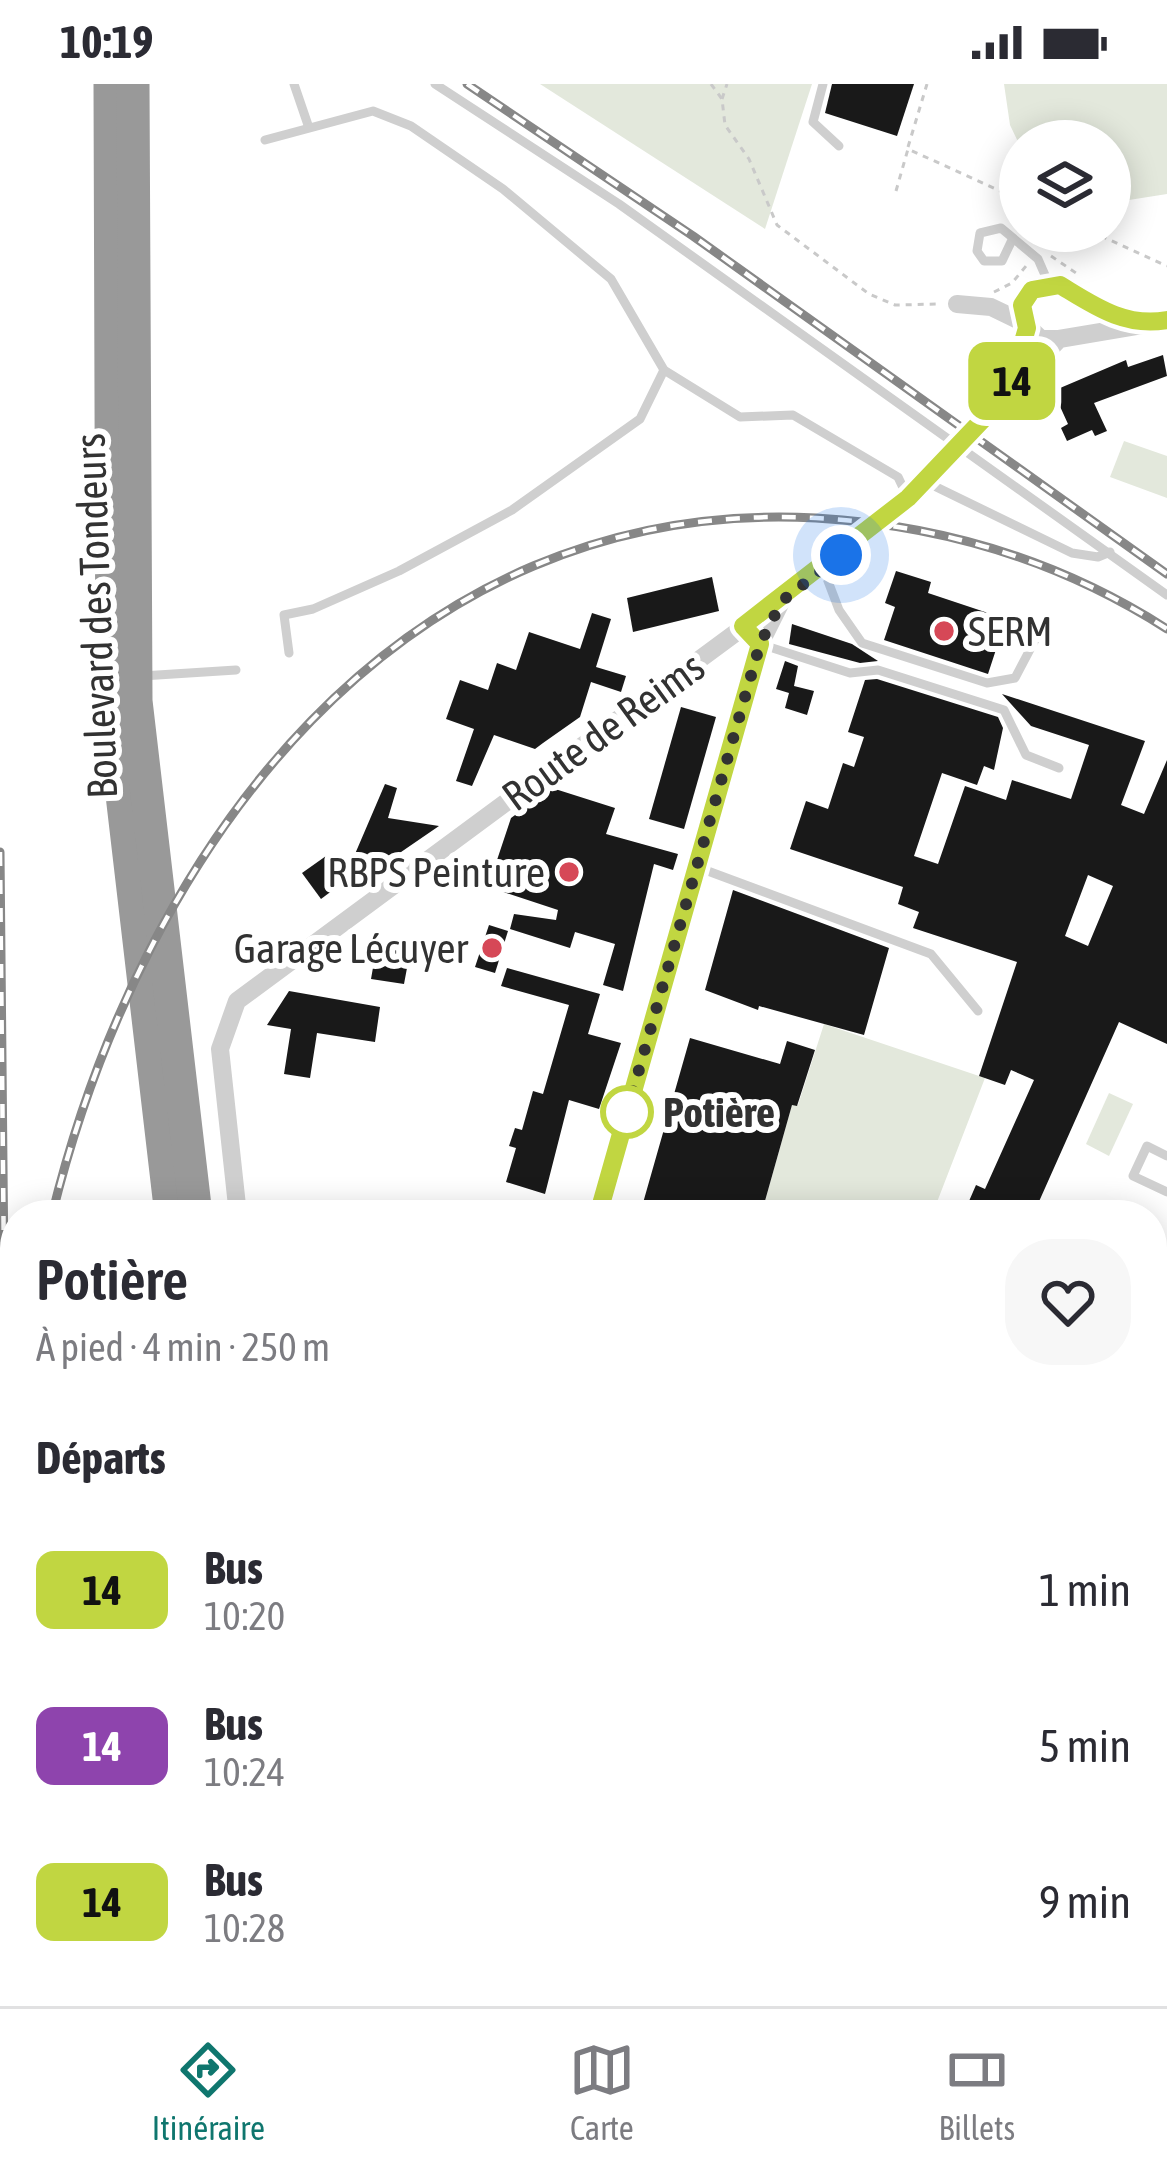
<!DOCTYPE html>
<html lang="fr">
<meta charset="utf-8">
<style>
body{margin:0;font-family:"Asap Condensed",sans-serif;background:#f7f7f7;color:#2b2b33;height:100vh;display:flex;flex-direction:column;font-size:45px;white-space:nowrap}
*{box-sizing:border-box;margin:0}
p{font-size:39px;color:#7c7c81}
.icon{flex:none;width:66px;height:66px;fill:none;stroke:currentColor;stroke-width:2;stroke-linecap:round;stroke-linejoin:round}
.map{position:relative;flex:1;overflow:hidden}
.panel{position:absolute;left:0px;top:1116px;width:1167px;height:807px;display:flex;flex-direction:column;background:#fff;border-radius:48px 48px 0 0;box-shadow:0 6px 30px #0003}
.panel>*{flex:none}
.badge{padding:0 24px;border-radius:18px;font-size:42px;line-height:78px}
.tools{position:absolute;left:999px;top:36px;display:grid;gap:24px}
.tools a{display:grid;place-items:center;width:132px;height:132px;border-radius:50%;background:#fff;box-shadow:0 6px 30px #0003;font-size:60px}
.you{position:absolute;width:60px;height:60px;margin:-30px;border:9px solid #fff;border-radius:50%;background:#1a73e8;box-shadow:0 0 0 18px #1a73e833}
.map>.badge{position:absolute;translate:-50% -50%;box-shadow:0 0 0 6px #fff}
h2{padding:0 36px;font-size:45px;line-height:108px}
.round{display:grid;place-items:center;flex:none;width:126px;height:126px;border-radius:48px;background:#f7f7f7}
.overview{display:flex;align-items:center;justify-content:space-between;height:204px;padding:0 36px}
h1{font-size:57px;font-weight:600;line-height:90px}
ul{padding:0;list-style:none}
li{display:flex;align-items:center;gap:36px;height:156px;padding:0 36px}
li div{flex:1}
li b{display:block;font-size:45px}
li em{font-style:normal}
li .badge{min-width:132px;font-weight:700;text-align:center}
.status{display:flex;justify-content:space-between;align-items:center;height:84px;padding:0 60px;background:#fff;direction:ltr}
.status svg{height:33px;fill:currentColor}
.menu{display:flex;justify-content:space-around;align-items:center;height:168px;border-top:3px solid #e1e1e2;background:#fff;font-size:33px;color:#7c7c81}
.menu a{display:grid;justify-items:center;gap:6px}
.menu .active{color:#0f766e}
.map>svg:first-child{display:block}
.green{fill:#e3e8dc}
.building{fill:#191919;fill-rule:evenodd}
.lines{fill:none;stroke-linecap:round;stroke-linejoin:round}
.path{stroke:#c9c9c9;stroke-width:3;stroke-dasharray:6 6;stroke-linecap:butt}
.lane{stroke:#cfcfcf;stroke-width:9}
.street{stroke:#cfcfcf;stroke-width:18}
.secondary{stroke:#bcbcbc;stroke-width:27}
.highway{stroke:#999;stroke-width:33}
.rail-casing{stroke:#878787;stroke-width:9}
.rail{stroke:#fff;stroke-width:4.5;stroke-dasharray:14;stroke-linecap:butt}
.line-casing{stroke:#fff;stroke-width:27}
.line{stroke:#c1d641;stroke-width:18}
.walk{stroke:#323232;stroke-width:12;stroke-dasharray:0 21.6}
.poi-dot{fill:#d64857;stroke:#fff;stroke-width:4.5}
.stop-dot{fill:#fff;stroke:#c1d641;stroke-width:6}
.labels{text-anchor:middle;stroke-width:12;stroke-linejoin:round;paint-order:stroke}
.street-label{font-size:42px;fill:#323232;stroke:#fff}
.poi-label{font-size:42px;fill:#323232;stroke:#fff;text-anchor:end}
.stop-label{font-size:42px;font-weight:bold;fill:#323232;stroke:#fff;text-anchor:start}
</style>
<div class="status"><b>10:19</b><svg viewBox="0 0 49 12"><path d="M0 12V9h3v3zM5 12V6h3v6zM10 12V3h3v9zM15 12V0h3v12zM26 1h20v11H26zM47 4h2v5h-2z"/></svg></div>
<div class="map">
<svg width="1167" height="1922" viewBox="0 0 1167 1922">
<rect width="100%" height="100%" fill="#fff"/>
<g class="green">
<path d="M 540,0 L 812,0 L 765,145 Z"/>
<path d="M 1004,0 L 1167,0 L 1167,110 L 1110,119 L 1110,57 L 1020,57 L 1020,62 L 1010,41 Z"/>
<path d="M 1124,357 L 1167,372 L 1167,414 L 1110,393 Z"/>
<path d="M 824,940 L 985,994 L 932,1131 L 761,1131 L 792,1021 L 798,1021 Z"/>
<path d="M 1109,1009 L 1133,1020 L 1109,1072 L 1086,1060 Z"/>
</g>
<g class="building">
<path d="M 832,0 L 914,0 L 897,52 L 825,29 Z"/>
<path d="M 1163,271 L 1167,292 L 1094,319 L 1107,347 L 1095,352 L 1092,346 L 1067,357 L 1061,344 L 1068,340 L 1053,307 L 1126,276 L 1128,283 Z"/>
<path d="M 896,487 L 931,498 L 928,509 L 1006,535 L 988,590 L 884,556 L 895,523 L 885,519 Z"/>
<path d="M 712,493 L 719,527 L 633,548 L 627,514 Z"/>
<path d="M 592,529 L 611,535 L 596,583 L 626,592 L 621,608 L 591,598 L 580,633 L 543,659 L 535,665 L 494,651 L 472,702 L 456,697 L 474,645 L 446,635 L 460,596 L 488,606 L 497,579 L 516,586 L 529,548 L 580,565 Z"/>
<path d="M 792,540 L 852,560 L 878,577 L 860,579 L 789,560 Z"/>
<path d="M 785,577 L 798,582 L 794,602 L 814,607 L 807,631 L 785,624 L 789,609 L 776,605 Z"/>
<path d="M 877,595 L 998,633 L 1003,644 L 994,686 L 984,682 L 977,701 L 942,689 L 914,772 L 938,780 L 965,702 L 1006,716 L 1012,696 L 1071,715 L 1089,661 L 1031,642 L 1002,610 L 1145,657 L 1121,721 L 1144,730 L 1167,676 L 1167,960 L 1119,938 L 1033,1131 L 963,1131 L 976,1101 L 985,1105 L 1034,996 L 1011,986 L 1005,1001 L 979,992 L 1017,878 L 913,844 L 919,828 L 898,820 L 903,803 L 790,765 L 806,717 L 828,725 L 843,679 L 854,683 L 864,653 L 848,648 L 865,596 ZM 1088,791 L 1113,802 L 1088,862 L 1065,852 Z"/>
<path d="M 681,623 L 716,633 L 684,745 L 649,735 Z"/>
<path d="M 385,700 L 397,704 L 388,734 L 439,742 L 369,790 L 355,770 Z"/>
<path d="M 552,704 L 615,724 L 606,750 L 678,770 L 673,786 L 654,780 L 623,907 L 603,901 L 615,860 L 575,848 L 570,864 L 510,845 L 514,830 L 556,836 L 558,826 L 488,803 L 511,734 Z"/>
<path d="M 326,772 L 345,797 L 321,815 L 302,789 Z"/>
<path d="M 733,806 L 889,864 L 864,951 L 759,922 L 758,926 L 705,906 Z"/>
<path d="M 489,841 L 508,847 L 495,889 L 475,883 Z"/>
<path d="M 378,855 L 400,858 L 396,882 L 407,884 L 404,900 L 371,895 Z"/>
<path d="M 507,884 L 600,910 L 588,950 L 621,959 L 599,1025 L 569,1016 L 545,1110 L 506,1098 L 516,1064 L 509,1062 L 515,1044 L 522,1046 L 533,1007 L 543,1010 L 569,921 L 501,902 Z"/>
<path d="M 289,907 L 380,923 L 375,958 L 317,949 L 310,994 L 284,990 L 291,945 L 267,941 Z"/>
<path d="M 690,954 L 780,980 L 787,957 L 815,966 L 797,1022 L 792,1021 L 761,1131 L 660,1131 L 641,1126 Z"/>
<path d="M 1152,1346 L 1167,1347 L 1167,1538 L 1152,1537 Z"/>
<path d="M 1152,1720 L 1167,1724 L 1167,1882 L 1157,1922 L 973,1922 L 936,1912 L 936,1908 L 1152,1908 Z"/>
</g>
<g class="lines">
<g class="path">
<path d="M 711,0 L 722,15 L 725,41 L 749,75 L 777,141 L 869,210 L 895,221 L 940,220"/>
<path d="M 722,15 L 727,0"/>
<path d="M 908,63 L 927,0"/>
<path d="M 896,107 L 908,65 L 1020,116"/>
<path d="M 1090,147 L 1167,182"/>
<path d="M 1051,172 L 1076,189"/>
<path d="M 994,208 L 1012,199 L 1026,182"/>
</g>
<g class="lane">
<path d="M 294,0 L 308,41"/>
<path d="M 435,0 L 619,120 L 1167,511"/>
<path d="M 823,0 L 813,38 L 839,62"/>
<path d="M 265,56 L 373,27 L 411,42 L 503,105 L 611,195 L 664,286 L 740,333 L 793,331 L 898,393 L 908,414"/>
<path d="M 1012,156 L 1002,177 L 984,177 L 977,167 L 980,149 L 1001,144 L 1038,175 L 1048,198"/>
<path d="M 926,398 L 1072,469 L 1098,473 L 1110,468"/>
<path d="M 823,484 L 839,526 L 862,559 L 987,599 L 1015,594 L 1045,537"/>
<path d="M 760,560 L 850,589 L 878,586 L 1004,626 L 1026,671 L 1059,684"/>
<path d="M 289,569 L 284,531 L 313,525 L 399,487 L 512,426 L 640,335 L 664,286"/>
<path d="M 142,592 L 236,586"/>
<path d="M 697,783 L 931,870 L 978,927"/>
<path d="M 1167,1072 L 1147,1062 L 1133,1092 L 1167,1108"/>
<path d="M 1152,1666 L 1167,1671"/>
<path d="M 878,1908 L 928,1922"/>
<path d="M 549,1922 L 570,1922"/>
</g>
<g class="street">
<path d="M 957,220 L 991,223 L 1024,239"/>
<path d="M 1059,255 L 1041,255 L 1024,239 L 1022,221 L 1039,201 L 1060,201 L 1095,225 L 1139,236"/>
<path d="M 1009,304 L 1027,244"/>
<path d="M 238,1131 L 220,965 L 237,917 L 841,471 L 926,398 L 1059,255 L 1167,237"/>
<path d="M 598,1131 L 760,560 L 782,516"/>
<path d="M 1152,1584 L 1167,1580"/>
<path d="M 110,1922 L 115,1908"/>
</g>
<g class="secondary">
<path d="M 0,1208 L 15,1208"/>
<path d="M 1152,1210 L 1167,1210"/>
</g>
<g class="highway">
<path d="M 110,0 L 112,625 L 171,1131"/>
<path d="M 133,0 L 136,617 L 196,1131"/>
<path d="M 278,1908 L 280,1922"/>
<path d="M 304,1908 L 306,1922"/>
<path d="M 157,1922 L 160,1908"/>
<path d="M 364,1922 L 367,1908"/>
</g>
<g class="rail-casing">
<g id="rail">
<path d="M 467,0 L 693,152 L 1167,490"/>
<path d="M 0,768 L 11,1922"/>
<path d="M 52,1131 C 142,764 399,412 816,434 C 941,441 1061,477 1167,545"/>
</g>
</g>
<use href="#rail" class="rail"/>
</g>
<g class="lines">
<g class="line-casing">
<path id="line" d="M 598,1131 L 760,560 L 743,542 L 908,414 L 1008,309 L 1027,244 L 1022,221 L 1032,206 L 1060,201 C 1093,221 1125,244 1167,236"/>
</g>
<use href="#line" class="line"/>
<path class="walk" d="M 627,1028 L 760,560 L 782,517 L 841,471"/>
</g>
<g class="poi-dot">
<circle cx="944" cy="547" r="12"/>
<circle cx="569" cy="788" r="12"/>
<circle cx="492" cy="864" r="12"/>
</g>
<circle class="stop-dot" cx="627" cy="1028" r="24"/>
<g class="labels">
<g class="street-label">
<text transform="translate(96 532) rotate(-92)" y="15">Boulevard des Tondeurs</text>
<text transform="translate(603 647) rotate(-36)" y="15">Route de Reims</text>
</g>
<g class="poi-label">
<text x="968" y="562" text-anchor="start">SERM</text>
<text x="545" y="803">RBPS Peinture</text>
<text x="468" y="879">Garage Lécuyer</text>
</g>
<g class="stop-label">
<text x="663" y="1043">Potière</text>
</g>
</g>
</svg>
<div class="tools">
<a><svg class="icon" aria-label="layers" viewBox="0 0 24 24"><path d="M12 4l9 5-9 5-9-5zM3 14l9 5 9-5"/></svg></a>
</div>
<div class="you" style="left:841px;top:471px"></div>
<b class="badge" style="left:1012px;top:297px;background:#c1d641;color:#111">14</b>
<section class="panel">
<div class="overview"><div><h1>Potière</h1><p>À pied · 4 min · 250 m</p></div><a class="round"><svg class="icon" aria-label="heart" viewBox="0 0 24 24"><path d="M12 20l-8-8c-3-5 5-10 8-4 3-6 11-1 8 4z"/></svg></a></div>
<h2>Départs</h2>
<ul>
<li><span class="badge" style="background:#c1d641;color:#111">14</span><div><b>Bus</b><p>10:20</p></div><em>1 min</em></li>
<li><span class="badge" style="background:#8e44ad;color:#fff">14</span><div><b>Bus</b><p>10:24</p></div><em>5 min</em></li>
<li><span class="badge" style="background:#c1d641;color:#111">14</span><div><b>Bus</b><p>10:28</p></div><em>9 min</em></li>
</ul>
</section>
</div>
<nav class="menu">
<a class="active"><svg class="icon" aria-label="directions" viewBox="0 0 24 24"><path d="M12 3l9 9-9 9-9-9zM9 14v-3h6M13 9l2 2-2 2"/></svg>Itinéraire</a>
<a><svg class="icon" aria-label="map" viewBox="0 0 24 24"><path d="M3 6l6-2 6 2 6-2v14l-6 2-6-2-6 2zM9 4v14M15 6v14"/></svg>Carte</a>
<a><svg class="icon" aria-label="tickets" viewBox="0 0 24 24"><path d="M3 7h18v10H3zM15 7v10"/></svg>Billets</a>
</nav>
